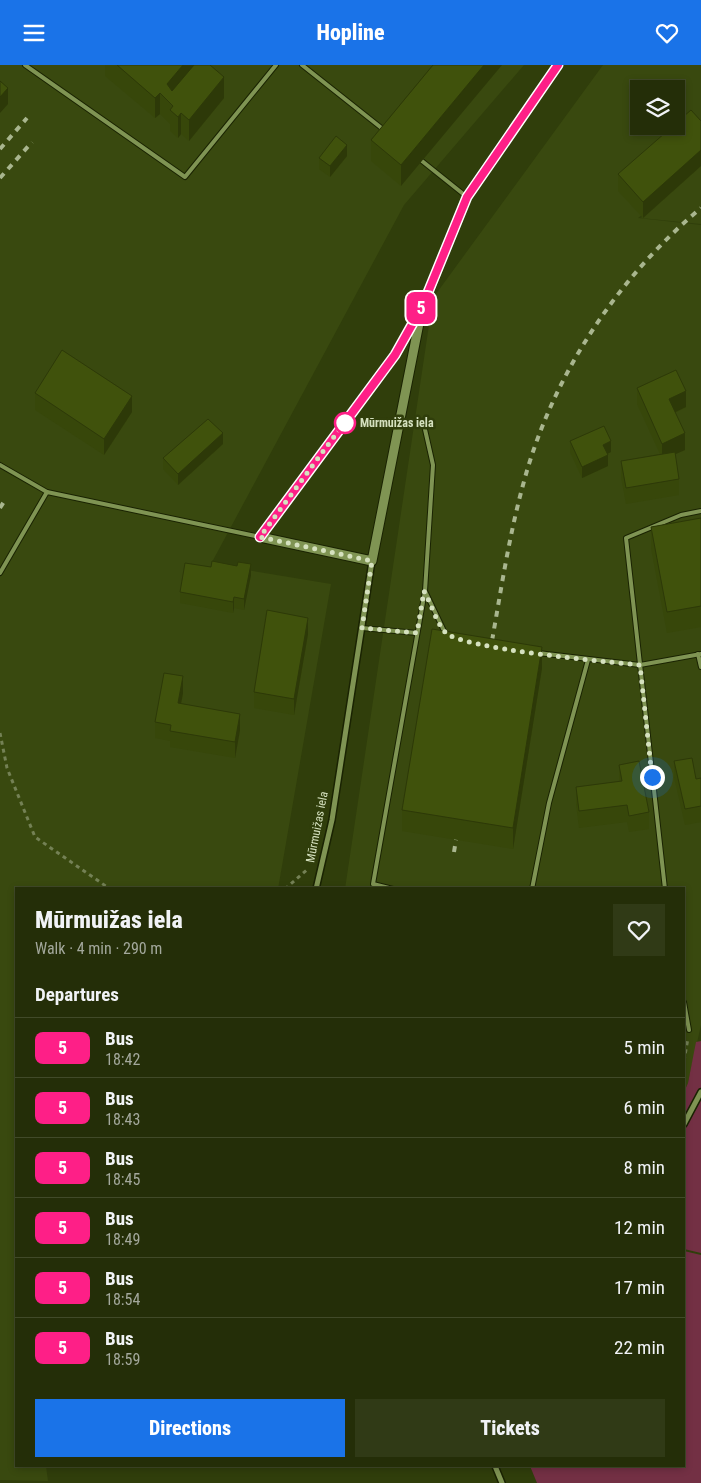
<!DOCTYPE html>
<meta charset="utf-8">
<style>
body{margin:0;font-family:"Roboto Condensed",sans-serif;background:#303a16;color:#f1f3f6;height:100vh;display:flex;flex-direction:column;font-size:19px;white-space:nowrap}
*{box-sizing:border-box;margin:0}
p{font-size:16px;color:#a3a89c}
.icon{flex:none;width:28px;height:28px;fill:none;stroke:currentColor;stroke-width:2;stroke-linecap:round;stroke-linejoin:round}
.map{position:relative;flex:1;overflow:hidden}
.details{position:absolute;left:15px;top:822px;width:670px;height:580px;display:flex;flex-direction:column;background:#242e08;border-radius:0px;box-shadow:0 2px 8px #0003,0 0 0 1px #414a29}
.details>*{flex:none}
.badge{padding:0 10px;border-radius:8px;font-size:18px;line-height:32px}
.controls{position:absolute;left:630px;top:15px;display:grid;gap:10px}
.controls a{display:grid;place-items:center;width:55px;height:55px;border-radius:0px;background:#242e08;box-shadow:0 2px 8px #0003,0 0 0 1px #414a29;font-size:25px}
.you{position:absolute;width:25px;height:25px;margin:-12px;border:4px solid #fff;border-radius:50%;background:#1a73e8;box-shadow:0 0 0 8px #1a73e833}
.map>.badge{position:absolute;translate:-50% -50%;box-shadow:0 0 0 2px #fff}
h2{padding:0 20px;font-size:19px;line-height:45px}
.round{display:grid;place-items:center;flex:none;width:52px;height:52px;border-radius:0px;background:#303a16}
.headline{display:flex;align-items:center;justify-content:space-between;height:85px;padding:0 20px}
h1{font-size:24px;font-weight:800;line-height:38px}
.button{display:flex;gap:10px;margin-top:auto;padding:10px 20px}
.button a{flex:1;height:58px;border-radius:0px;background:#1a73e8;color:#fff;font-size:20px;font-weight:800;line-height:58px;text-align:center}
.button a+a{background:#303a16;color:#f1f3f6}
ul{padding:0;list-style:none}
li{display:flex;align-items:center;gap:15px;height:60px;padding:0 20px;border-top:1px solid #414a29}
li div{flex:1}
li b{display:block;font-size:19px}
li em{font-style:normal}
li .badge{min-width:55px;font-weight:700;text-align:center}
header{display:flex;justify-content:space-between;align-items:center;height:65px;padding:0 20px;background:#1a73e8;color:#fff;font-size:22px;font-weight:800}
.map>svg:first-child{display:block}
.built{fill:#39490f;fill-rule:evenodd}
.green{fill:#733044}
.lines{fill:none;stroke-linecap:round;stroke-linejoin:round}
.service-casing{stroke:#1a2302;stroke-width:6}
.minor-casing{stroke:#1a2302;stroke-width:8}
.tertiary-casing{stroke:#1a2302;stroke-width:11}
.path{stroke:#748155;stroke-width:3;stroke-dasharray:4 4;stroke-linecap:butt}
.service{stroke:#7f9453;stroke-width:4}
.minor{stroke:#7f9453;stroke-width:5}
.tertiary{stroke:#7f9453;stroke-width:9}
.rail{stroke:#a9b68f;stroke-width:4;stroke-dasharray:6 6;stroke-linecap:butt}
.wall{fill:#37470a}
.shaded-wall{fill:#2d3908}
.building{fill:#40520c;stroke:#2d3908}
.line-casing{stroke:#fff;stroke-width:11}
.line{stroke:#fe1f87;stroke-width:8}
.walk{stroke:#d5e1bf;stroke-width:5;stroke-dasharray:0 9}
.stop-dot{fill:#fff;stroke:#fe1f87;stroke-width:2.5}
.labels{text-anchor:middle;stroke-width:5;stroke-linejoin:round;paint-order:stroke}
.stop-label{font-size:12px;font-weight:bold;fill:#d5e1bf;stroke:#303e0b;text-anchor:start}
.street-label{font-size:12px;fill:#d5e1bf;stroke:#303e0b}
</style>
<header><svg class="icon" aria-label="menu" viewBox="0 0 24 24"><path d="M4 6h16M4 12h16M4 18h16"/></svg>Hopline<svg class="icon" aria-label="heart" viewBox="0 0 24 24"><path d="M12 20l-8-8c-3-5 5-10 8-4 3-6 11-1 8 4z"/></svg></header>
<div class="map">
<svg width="701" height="1418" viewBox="0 0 701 1418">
<rect width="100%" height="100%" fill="#303e0b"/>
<g class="built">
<path d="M 0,0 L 524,0 L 404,140 L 211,499 L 331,519 L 278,824 L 16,824 L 16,1401 L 46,1401 L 48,1416 L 0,1415 Z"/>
<path d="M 603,0 L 701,0 L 701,159 L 641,153 L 663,134 L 638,153 L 701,160 L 701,960 L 688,1018 L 684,1027 L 684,824 L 345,824 L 433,233 ZM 639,24 L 676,24 L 676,61 L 639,61 Z"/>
</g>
<g class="green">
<path d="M 701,976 L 701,1188 L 684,1184 L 684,1027 L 688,1018 L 696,977 Z"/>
<path d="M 684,1186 L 701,1190 L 701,1418 L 537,1418 L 530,1401 L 684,1401 Z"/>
</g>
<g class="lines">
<g class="service-casing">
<g id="service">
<path d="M 25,0 L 185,112 L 276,0"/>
<path d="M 302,0 L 384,65"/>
<path d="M 422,96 L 467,132"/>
<path d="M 0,400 L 47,427"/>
<path d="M 0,508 L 47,427 L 260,472"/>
<path d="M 425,526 L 445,568 L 448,569"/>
<path d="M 362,563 L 417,568"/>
<path d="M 538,588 L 640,600 L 701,589"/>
<path d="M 698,589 L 701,602"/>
<path d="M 393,824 L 373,819 L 425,526 L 433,400 L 424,360"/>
<path d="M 532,824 L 549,738 L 588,595"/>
<path d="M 665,824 L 626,473 L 681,450 L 701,446"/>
<path d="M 684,937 L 689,965"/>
</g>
</g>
<g class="minor-casing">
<g id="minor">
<path d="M 316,824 L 332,755 L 372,496"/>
<path d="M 684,1059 L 701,1027"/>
<path d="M 495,1401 L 502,1418"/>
</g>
</g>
<g class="tertiary-casing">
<path id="tertiary" d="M 422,243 L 395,290 L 260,472 L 372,496 L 422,243 L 467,132 L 558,0"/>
</g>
<g class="path">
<path d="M 0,668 L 7,703 L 35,772 L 110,824"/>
<path d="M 285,824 L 309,803"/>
<path d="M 684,996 L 688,973"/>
</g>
<use href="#service" class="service"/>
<use href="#minor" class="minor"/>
<use href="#tertiary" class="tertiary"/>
<g class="rail">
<path d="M 0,84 L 27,53"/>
<path d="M 0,113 L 32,77"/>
<path d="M 0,443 L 5,435"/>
<path d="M 490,587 C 500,532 508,475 523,420 C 551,313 616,214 701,143"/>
<path d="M 454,787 L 458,762"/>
</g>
</g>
<g class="wall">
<path d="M 105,0 L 210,0 L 224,33 L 189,76 L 181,69 L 178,73 L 170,66 L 170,59 L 160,49 L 155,53 L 105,11 Z"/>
<path d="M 433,0 L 401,121 L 371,96 L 371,75 Z"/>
<path d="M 701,56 L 701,101 L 643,153 L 618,126 L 618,109 Z"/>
<path d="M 347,91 L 330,112 L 319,104 L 319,93 Z"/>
<path d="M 637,323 L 686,342 L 675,348 L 685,385 L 675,389 L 679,414 L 679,430 L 626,439 L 621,412 L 621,396 L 660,389 L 637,339 Z"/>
<path d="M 35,328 L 132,347 L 104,390 L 35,345 Z"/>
<path d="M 570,376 L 611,387 L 607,389 L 608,401 L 582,413 L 570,387 Z"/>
<path d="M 223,379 L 178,420 L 163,404 L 163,393 Z"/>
<path d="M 701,453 L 701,562 L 667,568 L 651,483 L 651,462 Z"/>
<path d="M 251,510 L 244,545 L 234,543 L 233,548 L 180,538 L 180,527 Z"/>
<path d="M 308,569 L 294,650 L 254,643 L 254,627 Z"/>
<path d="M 542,603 L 513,784 L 402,766 L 402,745 Z"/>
<path d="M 183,628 L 181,639 L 240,665 L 235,693 L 170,682 L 170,676 L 155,673 L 155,657 Z"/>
<path d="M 674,696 L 696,714 L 701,713 L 701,757 L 685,760 L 674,712 Z"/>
<path d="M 619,700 L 649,747 L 649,764 L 629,767 L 627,757 L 579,763 L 576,739 L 576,722 L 619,717 Z"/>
</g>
<g class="shaded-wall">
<path d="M 183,0 L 194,0 L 169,37 L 167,19 Z"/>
<path d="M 484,0 L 502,0 L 401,121 L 401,100 Z"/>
<path d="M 224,12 L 224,33 L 189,76 L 189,55 Z"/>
<path d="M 8,23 L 8,39 L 0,48 L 0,32 Z"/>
<path d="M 160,28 L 160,49 L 155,53 L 155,33 Z"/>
<path d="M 181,48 L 181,69 L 178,73 L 178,52 Z"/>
<path d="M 347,80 L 347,91 L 330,112 L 330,101 Z"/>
<path d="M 701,85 L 701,101 L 643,153 L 643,137 Z"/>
<path d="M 686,326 L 686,342 L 669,350 L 669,334 Z"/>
<path d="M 132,331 L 132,347 L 104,390 L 104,374 Z"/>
<path d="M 223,368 L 223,379 L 178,420 L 178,409 Z"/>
<path d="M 685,368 L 685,385 L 662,395 L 662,379 Z"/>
<path d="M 611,376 L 611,387 L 603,391 L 603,380 Z"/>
<path d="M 608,390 L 608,401 L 582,413 L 582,402 Z"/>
<path d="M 251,499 L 251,510 L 244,545 L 244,534 Z"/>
<path d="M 234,532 L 234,543 L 233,548 L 233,537 Z"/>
<path d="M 308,553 L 308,569 L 294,650 L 294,634 Z"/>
<path d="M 542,582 L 542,603 L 513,784 L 513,763 Z"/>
<path d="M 183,611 L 183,628 L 178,654 L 178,638 Z"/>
<path d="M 240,649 L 240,665 L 235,693 L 235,677 Z"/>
</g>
<g class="building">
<path d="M 117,0 L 183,0 L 167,19 L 172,26 L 194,0 L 210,0 L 224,12 L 189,55 L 181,48 L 178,52 L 170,45 L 173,41 L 160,28 L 155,33 Z"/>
<path d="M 433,0 L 484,0 L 401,100 L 371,75 Z"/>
<path d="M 0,16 L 8,23 L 0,32 Z"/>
<path d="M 691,45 L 701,56 L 701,85 L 643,137 L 618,109 L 673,61 L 676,61 L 676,58 Z"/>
<path d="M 336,71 L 347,80 L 330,101 L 319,93 Z"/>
<path d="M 62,285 L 132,331 L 104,374 L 35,328 Z"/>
<path d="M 676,305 L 686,326 L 669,334 L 685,368 L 662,379 L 637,323 Z"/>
<path d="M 208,354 L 223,368 L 178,409 L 163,393 Z"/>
<path d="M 604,361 L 611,376 L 603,380 L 608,390 L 582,402 L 570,376 Z"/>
<path d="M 675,387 L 679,414 L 626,423 L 621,396 Z"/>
<path d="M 701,453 L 701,541 L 667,547 L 651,462 Z"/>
<path d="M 212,496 L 237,501 L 238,497 L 251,499 L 244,534 L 234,532 L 233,537 L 180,527 L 185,498 L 211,502 Z"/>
<path d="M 267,545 L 308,553 L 294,634 L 254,627 Z"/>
<path d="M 432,564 L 542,582 L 513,763 L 402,745 Z"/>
<path d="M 164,608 L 183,611 L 178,638 L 240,649 L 235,677 L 170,666 L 171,660 L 155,657 Z"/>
<path d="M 692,693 L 696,714 L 701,713 L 701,741 L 685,744 L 674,696 Z"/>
<path d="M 639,696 L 649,747 L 629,751 L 627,740 L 579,746 L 576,722 L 622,716 L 619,700 Z"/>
</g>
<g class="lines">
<g class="line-casing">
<path id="line" d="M 260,472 L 395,290 L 422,242 L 467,132 L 558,0"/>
</g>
<use href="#line" class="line"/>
<path class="walk" d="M 345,358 L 347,354 L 260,472 L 372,496 L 362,563 L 417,568 L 424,526 C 431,538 436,557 445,567 C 460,584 610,597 640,600 L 652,712"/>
</g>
<circle class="stop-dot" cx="345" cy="358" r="10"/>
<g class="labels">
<g class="stop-label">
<text x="360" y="362">Mūrmuižas iela</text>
</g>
<g class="street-label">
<text transform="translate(317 762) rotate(-79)" y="4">Mūrmuižas iela</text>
</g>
</g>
</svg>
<div class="controls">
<a><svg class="icon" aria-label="layers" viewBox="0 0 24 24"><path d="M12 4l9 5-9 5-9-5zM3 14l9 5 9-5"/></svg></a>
</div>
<div class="you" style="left:652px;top:712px"></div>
<b class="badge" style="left:421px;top:243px;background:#fe1f87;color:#fff">5</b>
<section class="details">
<div class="headline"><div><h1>Mūrmuižas iela</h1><p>Walk · 4 min · 290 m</p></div><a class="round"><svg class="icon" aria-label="heart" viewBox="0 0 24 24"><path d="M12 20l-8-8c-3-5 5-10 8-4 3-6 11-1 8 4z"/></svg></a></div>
<h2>Departures</h2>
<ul>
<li><span class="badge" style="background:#fe1f87;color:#fff">5</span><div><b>Bus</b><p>18:42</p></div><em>5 min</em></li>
<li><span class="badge" style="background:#fe1f87;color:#fff">5</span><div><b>Bus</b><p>18:43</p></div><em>6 min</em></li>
<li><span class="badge" style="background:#fe1f87;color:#fff">5</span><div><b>Bus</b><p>18:45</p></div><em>8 min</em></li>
<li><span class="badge" style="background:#fe1f87;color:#fff">5</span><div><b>Bus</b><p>18:49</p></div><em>12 min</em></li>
<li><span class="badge" style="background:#fe1f87;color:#fff">5</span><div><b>Bus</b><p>18:54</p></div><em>17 min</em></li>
<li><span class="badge" style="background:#fe1f87;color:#fff">5</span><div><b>Bus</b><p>18:59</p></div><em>22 min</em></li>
</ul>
<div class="button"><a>Directions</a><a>Tickets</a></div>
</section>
</div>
